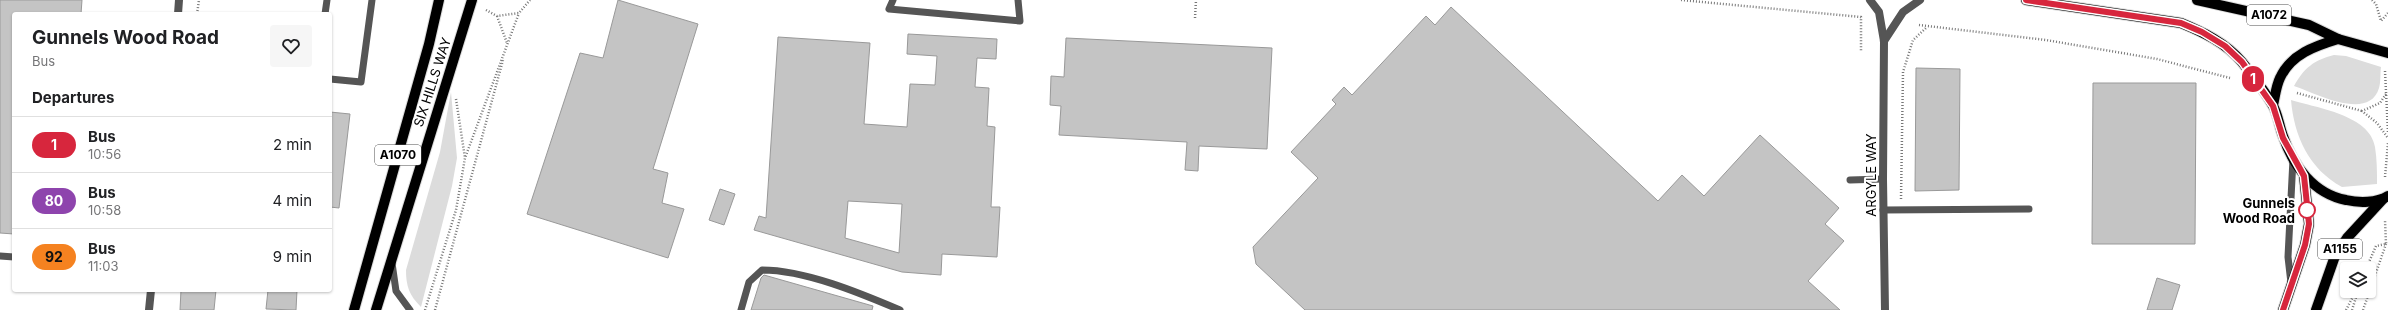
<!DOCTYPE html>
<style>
body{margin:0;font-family:Inter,sans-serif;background:#f6f6f6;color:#202124;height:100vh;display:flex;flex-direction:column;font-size:15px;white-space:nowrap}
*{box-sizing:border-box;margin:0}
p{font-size:13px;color:#757577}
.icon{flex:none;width:22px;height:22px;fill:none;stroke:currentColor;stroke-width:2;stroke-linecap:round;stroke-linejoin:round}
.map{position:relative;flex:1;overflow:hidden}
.panel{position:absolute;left:12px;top:12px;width:320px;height:280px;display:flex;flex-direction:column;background:#fff;border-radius:4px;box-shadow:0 1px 3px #0004}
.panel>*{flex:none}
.badge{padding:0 8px;border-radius:13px;font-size:14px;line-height:26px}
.controls{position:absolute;left:2340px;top:262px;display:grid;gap:8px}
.controls a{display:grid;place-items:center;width:36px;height:36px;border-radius:4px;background:#fff;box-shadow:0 1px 3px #0004;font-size:20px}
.map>.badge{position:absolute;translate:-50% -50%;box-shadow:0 0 0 2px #fff}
h2{padding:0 20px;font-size:15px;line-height:36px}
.round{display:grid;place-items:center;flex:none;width:42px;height:42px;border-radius:4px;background:#f6f6f6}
.overview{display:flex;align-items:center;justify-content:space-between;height:68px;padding:0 20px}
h1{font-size:19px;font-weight:700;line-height:30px}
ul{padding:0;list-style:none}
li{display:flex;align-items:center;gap:12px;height:56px;padding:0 20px;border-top:1px solid #e0e0e0}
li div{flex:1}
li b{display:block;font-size:15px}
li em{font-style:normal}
li .badge{min-width:44px;font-weight:700;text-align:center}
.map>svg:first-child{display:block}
.green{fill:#dcdcdc}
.building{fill:#c4c4c4;stroke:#999;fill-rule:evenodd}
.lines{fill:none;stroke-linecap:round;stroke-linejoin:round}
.primary-casing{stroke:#dbdbdb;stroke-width:12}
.path{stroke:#777;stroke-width:2.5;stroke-dasharray:1 2;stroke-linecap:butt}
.service{stroke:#555;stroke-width:7}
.minor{stroke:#555;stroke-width:8}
.primary{stroke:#000;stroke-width:10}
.line-casing{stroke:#fff;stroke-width:9}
.line{stroke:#d7263d;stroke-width:6}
.stop-dot{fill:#fff;stroke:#d7263d;stroke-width:2}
.labels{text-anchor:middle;stroke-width:4;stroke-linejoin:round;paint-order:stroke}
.shield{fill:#fff;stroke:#4c4c4c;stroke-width:1}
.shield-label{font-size:12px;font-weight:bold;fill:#000}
.street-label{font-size:13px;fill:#000;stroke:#fff}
.stop-label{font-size:13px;font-weight:bold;fill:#000;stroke:#fff;text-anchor:end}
</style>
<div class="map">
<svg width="2388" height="310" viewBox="0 0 2388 310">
<rect width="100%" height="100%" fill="#fff"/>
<g class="green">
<path d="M 2334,55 L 2346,56 L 2381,67 C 2380,73 2381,82 2379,88 C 2369,122 2315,93 2294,86 C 2304,68 2314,60 2334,55 Z"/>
<path d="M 451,92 L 457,158 L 452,186 L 421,307 C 409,295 406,286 406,270 L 440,152 Z"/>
<path d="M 2291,100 C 2317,108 2370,115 2375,147 C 2377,159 2377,172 2377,184 L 2342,187 C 2309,169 2294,136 2291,100 Z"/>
</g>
<g class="building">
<path d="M 0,0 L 82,0 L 81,14 L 14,14 L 14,234 L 0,233 Z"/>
<path d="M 618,0 L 698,24 L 653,169 L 668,173 L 662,203 L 684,209 L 668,258 L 527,214 L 580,53 L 603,58 Z"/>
<path d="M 1451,7 L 1658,201 L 1682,175 L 1704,196 L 1760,135 L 1839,208 L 1825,224 L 1844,241 L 1808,281 L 1840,310 L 1305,310 L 1256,264 L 1253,247 L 1318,178 L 1291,152 L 1336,104 L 1332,100 L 1344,87 L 1352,95 L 1426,16 L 1435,25 Z"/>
<path d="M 908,34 L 997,39 L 996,59 L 977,58 L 975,87 L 989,88 L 987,126 L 995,127 L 991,207 L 1000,207 L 997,257 L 942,254 L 941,275 L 902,272 L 754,230 L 759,216 L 766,218 L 778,37 L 870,43 L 864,124 L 907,127 L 910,84 L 935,85 L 937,56 L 907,54 ZM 848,201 L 902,204 L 899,253 L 845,238 Z"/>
<path d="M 1066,38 L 1272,48 L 1267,149 L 1199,146 L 1198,171 L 1185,170 L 1187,142 L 1059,135 L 1061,106 L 1050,105 L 1051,76 L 1064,77 Z"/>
<path d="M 1916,68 L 1960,69 L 1959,190 L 1915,191 Z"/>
<path d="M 2093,83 L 2196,83 L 2195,244 L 2092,244 Z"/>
<path d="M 330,112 L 350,114 L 339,208 L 330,207 Z"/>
<path d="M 720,189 L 735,194 L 724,225 L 709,220 Z"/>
<path d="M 764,275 L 873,306 L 872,310 L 751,310 L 761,278 Z"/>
<path d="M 2157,278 L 2180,285 L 2172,310 L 2147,310 Z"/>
<path d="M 181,290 L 216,290 L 214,310 L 180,310 Z"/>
<path d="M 268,290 L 297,290 L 296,310 L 266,309 Z"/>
</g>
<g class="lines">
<g class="primary-casing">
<g id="primary">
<path d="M 2026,0 L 2181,23 C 2203,32 2226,43 2242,62 C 2252,75 2264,90 2272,104 C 2278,113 2279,126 2283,136 C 2293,166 2314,194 2346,200 C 2359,203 2377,203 2388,196"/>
<path d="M 2197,0 L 2309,25 L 2338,39 L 2388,53"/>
<path d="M 2273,105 C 2275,97 2276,86 2280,78 C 2291,54 2315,46 2338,39"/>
<path d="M 354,310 L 429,44 L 439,0"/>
<path d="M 376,310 L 472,0"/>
<path d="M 2283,310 L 2305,245 L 2309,224 L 2304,176"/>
<path d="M 2316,310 L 2335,256 L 2347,238 L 2383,199"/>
</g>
</g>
<g class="path">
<path d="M 1681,0 L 1861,17 L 1861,52"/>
<path d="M 2372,0 L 2376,4 L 2381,21 L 2388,13"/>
<path d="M 486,10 L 497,16 L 519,13 L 530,0"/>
<path d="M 197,14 L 199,0"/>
<path d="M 497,16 L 507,43"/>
<path d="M 1195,18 L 1196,0"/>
<path d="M 1919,25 L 2046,40 L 2157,59 L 2230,78"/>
<path d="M 2385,71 L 2388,133"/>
<path d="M 2297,93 L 2362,111"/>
<path d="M 2386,94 L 2380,103 L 2362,111 L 2377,123 L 2388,138"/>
<path d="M 456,99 L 465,158"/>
<path d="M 2385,177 L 2388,143"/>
<path d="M 1901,199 L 1903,72 L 1913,40 L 1926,28"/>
<path d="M 2366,269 L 2376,246 L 2386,244 L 2385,220"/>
<path d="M 425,310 L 456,210 L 465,158 L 519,13"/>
<path d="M 435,310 L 503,60"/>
<path d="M 2346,310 L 2356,291"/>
<path d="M 2352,310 L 2358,291"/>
<path d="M 2363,310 L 2386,244 L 2388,243"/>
</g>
<g class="service">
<path d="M 893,0 L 889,9 L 1020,21 L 1018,0"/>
<path d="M 325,14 L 327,0"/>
<path d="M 330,79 L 361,82 L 372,0"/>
<path d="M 1850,180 L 1883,179"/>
<path d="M 1883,210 L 2029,209"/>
<path d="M 0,256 L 14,257"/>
<path d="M 392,263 L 396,291 L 410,310"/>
<path d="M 2291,283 L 2288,257 L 2293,159"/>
<path d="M 741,310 L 749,282 L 762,270 C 805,270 860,293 900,310"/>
</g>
<g class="minor">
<path d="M 1870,0 L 1879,12 L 1884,41 L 1883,179 L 1885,310"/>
<path d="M 178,14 L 179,0"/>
<path d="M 1884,41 L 1903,12 L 1920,0"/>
<path d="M 149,310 L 151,290"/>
</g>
<use href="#primary" class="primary"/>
</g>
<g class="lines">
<g class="line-casing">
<path id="line" d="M 2026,0 L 2181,23 L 2202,32 L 2225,46 L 2242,62 L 2273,106 L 2283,138 L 2304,176 L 2309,224 L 2305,245 L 2283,310"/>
</g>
<use href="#line" class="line"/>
</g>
<circle class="stop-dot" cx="2307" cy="210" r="8"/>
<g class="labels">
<g class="shield">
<rect x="2247" y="5" width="44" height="20" rx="3"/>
<rect x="375" y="145" width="46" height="20" rx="3"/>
<rect x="2318" y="239" width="44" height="20" rx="3"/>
</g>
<g class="shield-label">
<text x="2269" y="19">A1072</text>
<text x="398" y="159">A1070</text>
<text x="2340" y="253">A1155</text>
</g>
<g class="street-label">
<text transform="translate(432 82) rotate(-72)" y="5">SIX HILLS WAY</text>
<text transform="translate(1871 175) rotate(-90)" y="5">ARGYLE WAY</text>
</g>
<g class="stop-label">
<text x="2295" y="208">Gunnels<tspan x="2295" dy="15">Wood Road</tspan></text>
</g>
</g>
</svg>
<div class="controls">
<a><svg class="icon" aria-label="layers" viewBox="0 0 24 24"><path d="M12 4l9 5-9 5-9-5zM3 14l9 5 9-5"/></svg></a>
</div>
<b class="badge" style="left:2253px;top:79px;background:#d7263d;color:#fff">1</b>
<section class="panel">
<div class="overview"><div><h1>Gunnels Wood Road</h1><p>Bus</p></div><a class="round"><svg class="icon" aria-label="heart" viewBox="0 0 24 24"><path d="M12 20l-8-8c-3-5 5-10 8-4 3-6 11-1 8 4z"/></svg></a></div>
<h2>Departures</h2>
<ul>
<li><span class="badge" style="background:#d7263d;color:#fff">1</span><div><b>Bus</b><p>10:56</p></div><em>2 min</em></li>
<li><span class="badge" style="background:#8e44ad;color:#fff">80</span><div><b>Bus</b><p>10:58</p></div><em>4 min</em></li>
<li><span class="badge" style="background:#f58220;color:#111">92</span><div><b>Bus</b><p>11:03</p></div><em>9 min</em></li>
</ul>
</section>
</div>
